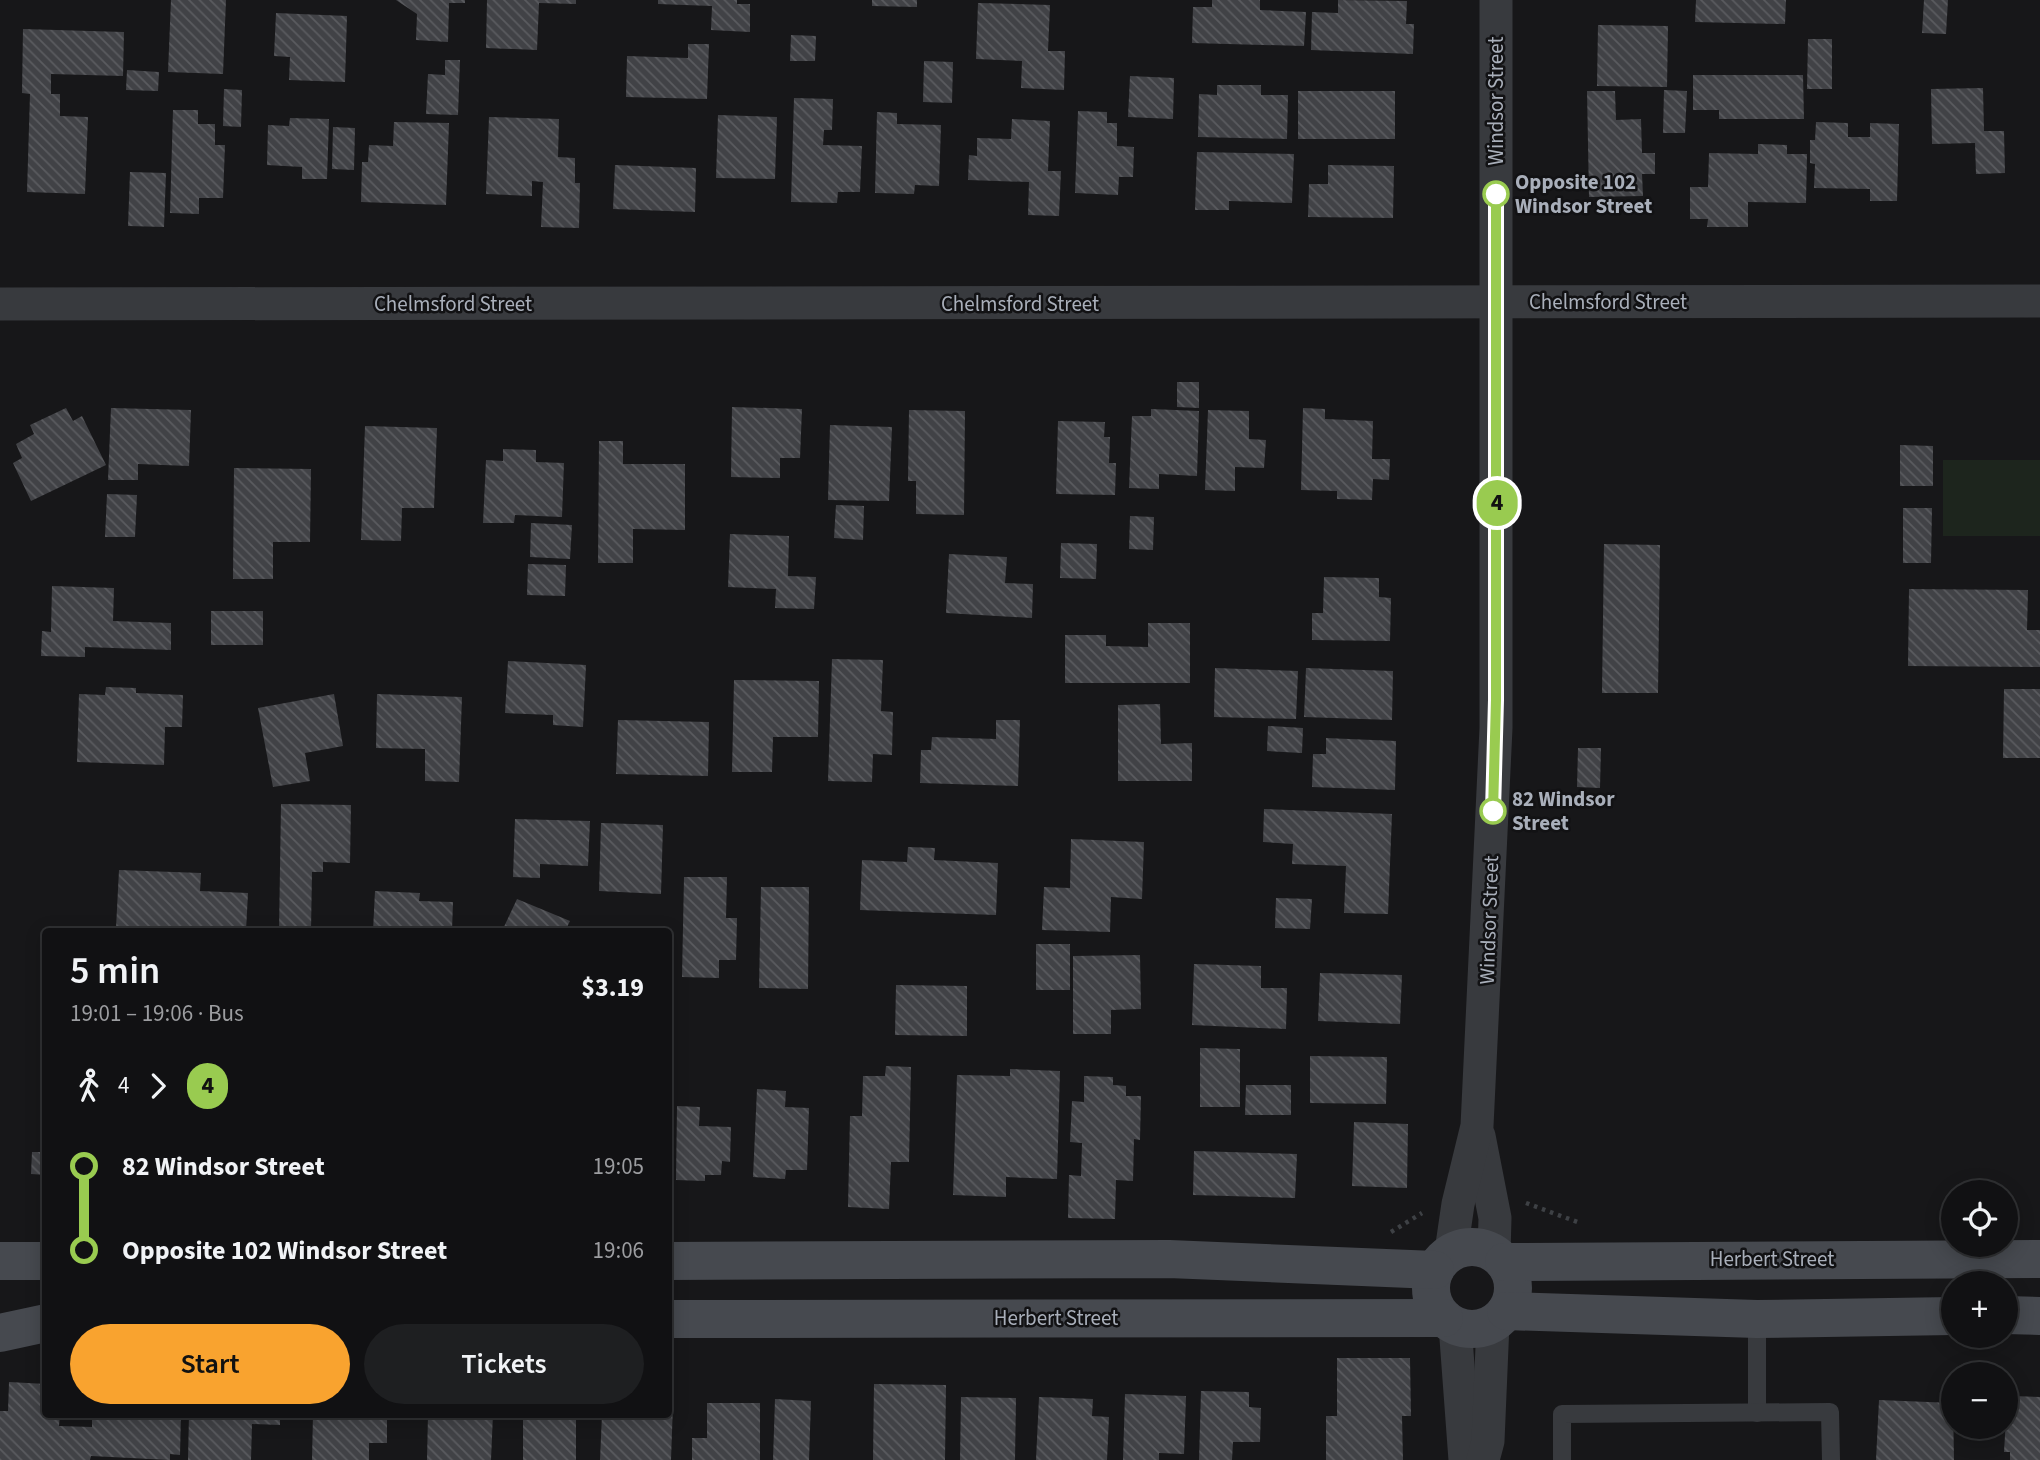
<!DOCTYPE html>
<meta charset="utf-8">
<style>
body{margin:0;font-family:"Source Sans 3",sans-serif;background:#1e1f21;color:#f1f3f6;height:100vh;display:flex;flex-direction:column;font-size:26px;white-space:nowrap}
*{box-sizing:border-box;margin:0}
p{font-size:23px;color:#9c9da0}
.icon{flex:none;width:38px;height:38px;fill:none;stroke:currentColor;stroke-width:2;stroke-linecap:round;stroke-linejoin:round}
.map{position:relative;flex:1;overflow:hidden}
.sheet{position:absolute;left:42px;top:928px;width:630px;height:490px;display:flex;flex-direction:column;background:#111113;border-radius:7px;box-shadow:0 4px 18px #0003,0 0 0 2px #303133}
.sheet>*{flex:none}
.badge{padding:0 14px;border-radius:23px;font-size:24px;line-height:46px}
.tools{position:absolute;left:1941px;top:1180px;display:grid;gap:14px}
.tools a{display:grid;place-items:center;width:77px;height:77px;border-radius:50%;background:#111113;box-shadow:0 4px 18px #0003,0 0 0 2px #303133;font-size:35px}
.map>.badge{position:absolute;translate:-50% -50%;box-shadow:0 0 0 4px #fff}
.legs{display:flex;align-items:center;gap:10px;height:77px;padding:0 28px;font-size:23px}
.legs p{margin-inline-start:auto}
.head{display:flex;align-items:center;justify-content:space-between;height:119px;padding:0 28px}
h1{font-size:38px;font-weight:600;line-height:52px}
.cta{display:flex;gap:14px;margin-top:auto;padding:14px 28px}
.cta a{flex:1;height:80px;border-radius:42px;background:#f9a32f;color:#111;font-size:28px;font-weight:600;line-height:80px;text-align:center}
.cta a+a{background:#1e1f21;color:#f1f3f6}
ul{padding:0 28px;list-style:none}
li{display:flex;align-items:center;gap:24px;height:84px;font-size:26px}
li i{display:grid;place-items:center;width:10px;height:100%;margin:0 9px;background:currentColor}
li i::after{content:'';width:18px;height:18px;margin:-9px;border:5px solid;border-radius:50%;background:#111113}
li p{margin-inline-start:auto}
li:first-child i{background:linear-gradient(#0000 50%,currentColor 0)}
li:last-child i{background:linear-gradient(currentColor 50%,#0000 0)}
.map>svg:first-child{display:block}
.green{fill:#1d251d}
.building{fill:url(#building-back-hatch)}
.lines{fill:none;stroke-linecap:round;stroke-linejoin:round}
.path{stroke:#3e4145;stroke-width:4.5;stroke-dasharray:3.5 5;stroke-linecap:butt}
.lane{stroke:#383a3e;stroke-width:18}
.street{stroke:#383a3e;stroke-width:33}
.secondary{stroke:#46494f;stroke-width:38}
.line-1-casing{stroke:#fff;stroke-width:16}
.line-1{stroke:#99cb50;stroke-width:10}
.stop-1-dot{fill:#fff;stroke:#99cb50;stroke-width:3.5}
.labels{text-anchor:middle;stroke-width:5;stroke-linejoin:round;paint-order:stroke}
.street-label{font-size:21px;fill:#a9afba;stroke:#121214}
.stop-label{font-size:21px;font-weight:bold;fill:#a9afba;stroke:#121214;text-anchor:start}
</style>
<div class="map">
<svg width="2040" height="1460" viewBox="0 0 2040 1460">
<defs>
<pattern id="building-back-hatch" width="6" height="6" patternUnits="userSpaceOnUse" patternTransform="scale(1.75)"><rect width="6" height="6" fill="#414246"/><path d="M-1 5l2 2M0 0l6 6M5-1l2 2" fill="none" stroke="#5a5b5f"/></pattern>
</defs>
<rect width="100%" height="100%" fill="#171719"/>
<rect class="green" x="1943" y="460" width="97" height="76"/>
<g class="building">
<path d="M 171,0 L 226,0 L 223,74 L 168,72 Z"/>
<path d="M 396,0 L 465,0 L 465,3 L 449,3 L 448,42 L 416,40 L 417,14 Z"/>
<path d="M 487,0 L 576,0 L 576,4 L 539,3 L 537,50 L 486,48 Z"/>
<path d="M 658,0 L 737,0 L 737,4 L 750,4 L 750,32 L 711,30 L 712,6 L 658,4 Z"/>
<path d="M 872,0 L 917,0 L 917,7 L 872,6 Z"/>
<path d="M 1212,0 L 1260,0 L 1260,10 L 1306,12 L 1304,46 L 1192,43 L 1193,7 L 1212,7 Z"/>
<path d="M 1338,0 L 1407,1 L 1406,24 L 1414,24 L 1413,54 L 1311,50 L 1312,12 L 1338,13 Z"/>
<path d="M 1696,0 L 1786,0 L 1785,24 L 1695,22 Z"/>
<path d="M 1924,0 L 1948,0 L 1946,34 L 1922,33 Z"/>
<path d="M 978,3 L 1050,5 L 1048,51 L 1065,51 L 1064,90 L 1021,88 L 1022,61 L 976,59 Z"/>
<path d="M 276,13 L 347,16 L 345,82 L 289,80 L 290,57 L 274,56 Z"/>
<path d="M 1598,25 L 1668,26 L 1667,87 L 1597,86 Z"/>
<path d="M 23,29 L 124,32 L 123,76 L 51,74 L 51,94 L 60,94 L 60,116 L 88,117 L 85,194 L 27,192 L 30,94 L 22,93 Z"/>
<path d="M 791,35 L 816,36 L 815,61 L 790,61 Z"/>
<path d="M 1808,39 L 1832,39 L 1832,89 L 1807,89 Z"/>
<path d="M 688,44 L 709,44 L 707,99 L 626,97 L 627,56 L 688,58 Z"/>
<path d="M 445,60 L 460,60 L 458,115 L 426,114 L 428,74 L 445,75 Z"/>
<path d="M 924,61 L 953,62 L 952,103 L 923,102 Z"/>
<path d="M 127,70 L 159,72 L 158,91 L 126,90 Z"/>
<path d="M 1693,75 L 1803,75 L 1804,119 L 1719,119 L 1719,110 L 1693,110 Z"/>
<path d="M 1130,76 L 1174,78 L 1173,119 L 1128,117 Z"/>
<path d="M 1217,85 L 1261,85 L 1261,95 L 1288,95 L 1287,139 L 1198,137 L 1199,94 L 1217,95 Z"/>
<path d="M 1983,88 L 1984,131 L 2004,131 L 2005,173 L 1976,174 L 1975,143 L 1932,144 L 1931,89 Z"/>
<path d="M 224,89 L 242,90 L 241,127 L 223,126 Z"/>
<path d="M 1664,90 L 1687,91 L 1685,133 L 1663,133 Z"/>
<rect x="1298" y="91" width="97" height="48"/>
<path d="M 1587,91 L 1615,91 L 1616,120 L 1641,119 L 1642,153 L 1655,153 L 1655,174 L 1642,174 L 1643,196 L 1589,197 Z"/>
<path d="M 794,98 L 833,99 L 832,130 L 824,130 L 823,145 L 862,146 L 860,192 L 838,192 L 837,203 L 791,202 Z"/>
<path d="M 173,110 L 198,110 L 198,124 L 215,124 L 215,145 L 225,145 L 223,198 L 199,198 L 199,214 L 170,213 Z"/>
<path d="M 1078,111 L 1107,112 L 1107,123 L 1117,123 L 1117,146 L 1134,147 L 1133,177 L 1119,177 L 1118,195 L 1075,193 Z"/>
<path d="M 877,112 L 897,113 L 897,124 L 941,125 L 939,186 L 915,185 L 914,194 L 875,193 Z"/>
<path d="M 718,115 L 777,117 L 775,179 L 716,178 Z"/>
<path d="M 489,117 L 559,119 L 558,157 L 575,158 L 575,183 L 580,183 L 579,228 L 541,227 L 543,182 L 532,181 L 532,196 L 486,194 Z"/>
<path d="M 290,118 L 329,119 L 327,179 L 302,179 L 302,167 L 267,165 L 268,125 L 289,126 Z"/>
<path d="M 1012,119 L 1050,121 L 1048,171 L 1061,171 L 1059,216 L 1028,215 L 1029,182 L 968,180 L 969,155 L 977,156 L 977,138 L 1011,139 Z"/>
<path d="M 394,122 L 449,123 L 446,205 L 361,202 L 362,162 L 368,162 L 369,145 L 393,146 Z"/>
<path d="M 1816,122 L 1848,123 L 1848,137 L 1870,137 L 1870,123 L 1899,124 L 1897,201 L 1870,201 L 1870,189 L 1814,188 L 1815,164 L 1810,163 L 1810,140 L 1815,140 Z"/>
<path d="M 333,127 L 355,128 L 354,170 L 332,169 Z"/>
<path d="M 1758,144 L 1787,145 L 1787,154 L 1807,154 L 1806,203 L 1748,202 L 1748,227 L 1707,227 L 1708,219 L 1690,219 L 1690,187 L 1708,187 L 1709,153 L 1758,154 Z"/>
<path d="M 1197,152 L 1294,154 L 1292,203 L 1229,201 L 1229,210 L 1195,210 Z"/>
<path d="M 615,165 L 696,168 L 695,212 L 613,209 Z"/>
<path d="M 1328,165 L 1394,166 L 1393,218 L 1308,217 L 1309,184 L 1328,184 Z"/>
<path d="M 130,172 L 166,173 L 164,227 L 128,226 Z"/>
<path d="M 1177,382 L 1199,382 L 1199,408 L 1177,407 Z"/>
<path d="M 732,407 L 802,409 L 800,458 L 780,458 L 780,478 L 731,477 Z"/>
<path d="M 66,408 L 73,421 L 82,416 L 106,465 L 31,501 L 13,463 L 22,458 L 16,444 L 34,434 L 30,425 Z"/>
<path d="M 111,408 L 191,410 L 189,466 L 138,464 L 138,480 L 108,480 Z"/>
<path d="M 1303,408 L 1325,409 L 1325,419 L 1373,421 L 1372,459 L 1390,459 L 1389,480 L 1373,479 L 1372,500 L 1337,499 L 1337,491 L 1301,490 Z"/>
<path d="M 1151,409 L 1199,411 L 1197,476 L 1159,474 L 1159,489 L 1129,488 L 1132,416 L 1151,416 Z"/>
<path d="M 909,410 L 965,411 L 964,515 L 916,514 L 916,481 L 908,481 Z"/>
<path d="M 1208,410 L 1249,411 L 1249,439 L 1266,440 L 1264,468 L 1235,467 L 1235,491 L 1205,490 Z"/>
<path d="M 1058,421 L 1105,422 L 1104,437 L 1110,437 L 1109,463 L 1116,463 L 1115,495 L 1056,494 Z"/>
<path d="M 830,425 L 892,427 L 889,501 L 828,500 Z"/>
<path d="M 365,426 L 437,428 L 434,508 L 402,508 L 401,541 L 361,540 Z"/>
<path d="M 599,441 L 623,441 L 623,464 L 685,464 L 685,530 L 633,529 L 633,563 L 598,563 Z"/>
<path d="M 1900,445 L 1933,446 L 1933,486 L 1900,486 Z"/>
<path d="M 503,449 L 536,450 L 536,462 L 564,463 L 562,517 L 515,515 L 514,523 L 483,523 L 486,460 L 503,461 Z"/>
<path d="M 234,468 L 311,469 L 310,542 L 273,542 L 273,579 L 233,579 Z"/>
<path d="M 107,494 L 137,495 L 135,537 L 105,537 Z"/>
<path d="M 836,505 L 864,506 L 863,540 L 834,538 Z"/>
<path d="M 1903,508 L 1932,508 L 1931,563 L 1903,563 Z"/>
<path d="M 1130,516 L 1154,517 L 1153,550 L 1129,549 Z"/>
<path d="M 531,523 L 572,525 L 570,559 L 530,557 Z"/>
<path d="M 730,534 L 789,536 L 788,576 L 816,577 L 814,609 L 775,608 L 776,589 L 728,587 Z"/>
<path d="M 1061,543 L 1097,544 L 1096,579 L 1060,578 Z"/>
<path d="M 1604,544 L 1660,545 L 1658,693 L 1602,693 Z"/>
<path d="M 949,554 L 1007,557 L 1005,583 L 1033,584 L 1032,618 L 946,613 Z"/>
<path d="M 528,564 L 566,565 L 565,596 L 527,595 Z"/>
<path d="M 1324,577 L 1379,578 L 1379,597 L 1391,598 L 1390,641 L 1312,640 L 1312,613 L 1323,613 Z"/>
<path d="M 52,586 L 114,588 L 113,621 L 171,623 L 171,650 L 85,647 L 85,657 L 41,656 L 42,631 L 51,632 Z"/>
<path d="M 1909,589 L 2028,590 L 2027,630 L 2040,630 L 2040,667 L 1908,666 Z"/>
<rect x="211" y="611" width="52" height="34"/>
<path d="M 1148,623 L 1190,623 L 1190,683 L 1065,683 L 1065,635 L 1106,635 L 1106,646 L 1148,647 Z"/>
<path d="M 832,659 L 883,660 L 881,711 L 893,712 L 892,755 L 873,754 L 872,782 L 828,781 Z"/>
<path d="M 508,661 L 586,665 L 583,727 L 553,725 L 553,715 L 505,713 Z"/>
<path d="M 1215,668 L 1298,671 L 1296,719 L 1214,717 Z"/>
<path d="M 1306,668 L 1393,671 L 1392,720 L 1304,717 Z"/>
<path d="M 734,680 L 819,681 L 818,737 L 773,737 L 772,772 L 732,772 Z"/>
<path d="M 106,687 L 136,688 L 136,693 L 183,695 L 182,727 L 165,727 L 164,765 L 77,762 L 79,694 L 105,695 Z"/>
<path d="M 2004,689 L 2040,689 L 2040,758 L 2003,758 Z"/>
<path d="M 334,694 L 343,746 L 305,753 L 310,781 L 273,787 L 258,708 Z"/>
<path d="M 377,694 L 462,697 L 459,782 L 425,781 L 425,749 L 376,748 Z"/>
<path d="M 1160,704 L 1161,744 L 1192,743 L 1192,781 L 1118,781 L 1118,705 Z"/>
<path d="M 618,720 L 709,722 L 708,776 L 616,774 Z"/>
<path d="M 996,720 L 1020,720 L 1018,786 L 920,783 L 921,750 L 931,750 L 932,737 L 996,739 Z"/>
<path d="M 1268,726 L 1303,728 L 1302,753 L 1267,751 Z"/>
<path d="M 1326,738 L 1396,741 L 1395,790 L 1312,787 L 1313,754 L 1326,754 Z"/>
<path d="M 1578,748 L 1601,748 L 1600,788 L 1577,787 Z"/>
<path d="M 281,804 L 351,805 L 350,863 L 323,862 L 323,872 L 312,872 L 311,931 L 279,931 Z"/>
<path d="M 1264,809 L 1392,814 L 1388,914 L 1344,913 L 1346,866 L 1292,864 L 1293,844 L 1263,842 Z"/>
<path d="M 515,819 L 590,821 L 588,866 L 540,864 L 540,878 L 513,877 Z"/>
<path d="M 601,823 L 663,825 L 661,894 L 599,891 Z"/>
<path d="M 1071,839 L 1144,842 L 1142,899 L 1111,897 L 1110,932 L 1042,930 L 1044,887 L 1070,888 Z"/>
<path d="M 908,847 L 935,848 L 934,860 L 998,863 L 996,915 L 860,910 L 862,860 L 907,862 Z"/>
<path d="M 119,870 L 201,873 L 200,891 L 248,893 L 246,931 L 116,928 Z"/>
<path d="M 684,877 L 727,877 L 726,918 L 737,918 L 736,960 L 719,960 L 719,978 L 682,977 Z"/>
<path d="M 761,887 L 809,887 L 808,989 L 759,988 Z"/>
<path d="M 375,891 L 420,893 L 419,901 L 453,902 L 452,931 L 373,931 Z"/>
<path d="M 1276,898 L 1312,899 L 1310,929 L 1275,928 Z"/>
<path d="M 517,899 L 570,921 L 565,931 L 502,931 Z"/>
<rect x="1036" y="944" width="34" height="46"/>
<path d="M 1140,955 L 1141,1009 L 1111,1010 L 1111,1034 L 1073,1034 L 1073,956 Z"/>
<path d="M 1194,964 L 1261,966 L 1261,988 L 1287,988 L 1286,1029 L 1192,1025 Z"/>
<path d="M 1320,973 L 1402,975 L 1400,1024 L 1318,1021 Z"/>
<path d="M 896,985 L 967,986 L 967,1036 L 895,1035 Z"/>
<path d="M 1200,1048 L 1240,1049 L 1240,1107 L 1200,1107 Z"/>
<path d="M 1310,1056 L 1387,1057 L 1386,1104 L 1310,1103 Z"/>
<path d="M 886,1066 L 911,1067 L 909,1162 L 891,1162 L 889,1209 L 848,1207 L 850,1116 L 862,1116 L 863,1076 L 885,1076 Z"/>
<path d="M 1010,1069 L 1060,1071 L 1057,1179 L 1006,1177 L 1006,1197 L 953,1195 L 957,1075 L 1010,1076 Z"/>
<path d="M 1084,1076 L 1113,1077 L 1113,1085 L 1126,1086 L 1126,1096 L 1141,1096 L 1140,1140 L 1134,1139 L 1133,1181 L 1116,1180 L 1115,1219 L 1068,1218 L 1069,1175 L 1081,1176 L 1082,1143 L 1070,1142 L 1072,1101 L 1084,1102 Z"/>
<path d="M 1246,1085 L 1291,1085 L 1291,1115 L 1245,1115 Z"/>
<path d="M 757,1089 L 786,1091 L 785,1107 L 809,1108 L 807,1170 L 786,1170 L 785,1179 L 753,1177 Z"/>
<path d="M 677,1106 L 700,1107 L 699,1126 L 731,1127 L 730,1162 L 722,1161 L 721,1175 L 705,1175 L 705,1181 L 676,1180 Z"/>
<path d="M 1354,1122 L 1408,1124 L 1407,1188 L 1352,1186 Z"/>
<path d="M 42,1130 L 46,1130 L 46,1175 L 31,1174 L 32,1152 L 42,1152 Z"/>
<path d="M 1194,1151 L 1297,1154 L 1295,1198 L 1193,1195 Z"/>
<path d="M 1337,1358 L 1410,1358 L 1411,1416 L 1402,1416 L 1403,1460 L 1326,1460 L 1326,1416 L 1337,1416 Z"/>
<path d="M 9,1382 L 46,1384 L 46,1414 L 60,1414 L 59,1426 L 92,1427 L 92,1419 L 116,1420 L 117,1414 L 181,1414 L 180,1455 L 170,1454 L 170,1460 L 91,1456 L 90,1460 L 0,1460 L 0,1411 L 8,1411 Z"/>
<path d="M 874,1384 L 946,1385 L 945,1460 L 873,1460 Z"/>
<path d="M 1201,1391 L 1249,1392 L 1249,1407 L 1261,1408 L 1260,1442 L 1233,1442 L 1232,1460 L 1199,1460 Z"/>
<path d="M 1125,1394 L 1186,1396 L 1184,1454 L 1159,1453 L 1159,1460 L 1123,1460 Z"/>
<path d="M 2012,1396 L 2040,1397 L 2040,1460 L 2010,1460 L 2010,1452 L 2004,1452 L 2006,1418 L 2011,1418 Z"/>
<path d="M 961,1397 L 1016,1398 L 1015,1460 L 960,1460 Z"/>
<path d="M 1039,1397 L 1093,1399 L 1092,1416 L 1109,1417 L 1107,1460 L 1036,1460 Z"/>
<path d="M 775,1399 L 811,1401 L 809,1460 L 773,1460 Z"/>
<path d="M 1879,1400 L 1953,1403 L 1954,1460 L 1876,1460 Z"/>
<path d="M 707,1403 L 760,1403 L 760,1460 L 692,1460 L 692,1438 L 707,1438 Z"/>
<path d="M 668,1404 L 673,1404 L 671,1460 L 600,1460 L 602,1414 L 668,1414 Z"/>
<path d="M 189,1414 L 280,1414 L 280,1425 L 252,1424 L 251,1460 L 188,1460 Z"/>
<path d="M 313,1414 L 387,1414 L 387,1443 L 369,1443 L 369,1460 L 312,1460 Z"/>
<path d="M 428,1414 L 493,1414 L 491,1460 L 427,1460 Z"/>
<rect x="523" y="1414" width="53" height="46"/>
</g>
<g class="lines">
<g class="path">
<path d="M 1526,1203 L 1580,1223"/>
<path d="M 1391,1232 L 1422,1213"/>
</g>
<g class="lane">
<path d="M 1757,1319 L 1757,1413"/>
<path d="M 1562,1460 L 1562,1414 L 1830,1412 L 1831,1460"/>
</g>
<g class="street">
<path d="M 0,304 L 2040,301"/>
<path d="M 1479,1136 L 1495,1218 L 1494,1253"/>
<path d="M 1451,1252 L 1458,1204 L 1477,1126 L 1496,728 L 1496,0"/>
<path d="M 1455,1325 L 1465,1460"/>
<path d="M 1483,1460 L 1488,1441 L 1493,1323"/>
</g>
<g class="secondary">
<circle cx="1472" cy="1288" r="41"/>
<path d="M 0,1261 L 46,1261"/>
<path d="M 668,1261 L 1169,1259 L 1435,1270"/>
<path d="M 1504,1262 L 2040,1259"/>
<path d="M 1506,1311 L 1757,1319 L 1953,1316"/>
<path d="M 2006,1315 L 2040,1316"/>
<path d="M 668,1319 L 1444,1318"/>
<path d="M 0,1333 L 46,1323"/>
</g>
</g>
<g class="lines">
<g class="line-1-casing">
<path id="line-1" d="M 1493,811 L 1496,700 L 1496,194"/>
</g>
<use href="#line-1" class="line-1"/>
</g>
<g class="stop-1-dot">
<circle cx="1496" cy="194" r="12"/>
<circle cx="1493" cy="811" r="12"/>
</g>
<g class="labels">
<g class="street-label">
<text transform="translate(1496 101) rotate(-90)" y="7">Windsor Street</text>
<text x="1608" y="309">Chelmsford Street</text>
<text x="453" y="311">Chelmsford Street</text>
<text x="1020" y="311">Chelmsford Street</text>
<text transform="translate(1489 920) rotate(-88)" y="7">Windsor Street</text>
<text x="1772" y="1266">Herbert Street</text>
<text x="1056" y="1325">Herbert Street</text>
</g>
<g class="stop-label">
<text x="1515" y="189">Opposite 102<tspan x="1515" dy="24">Windsor Street</tspan></text>
<text x="1512" y="806">82 Windsor<tspan x="1512" dy="24">Street</tspan></text>
</g>
</g>
</svg>
<div class="tools">
<a><svg class="icon" aria-label="locate" viewBox="0 0 24 24"><circle cx="12" cy="12" r="6"/><path d="M12 2v4M12 18v4M2 12h4M18 12h4"/></svg></a>
<a>+</a>
<a>−</a>
</div>
<b class="badge" style="left:1497px;top:503px;background:#99cb50;color:#111">4</b>
<section class="sheet">
<div class="head"><div><h1>5 min</h1><p>19:01 – 19:06 · Bus</p></div><b>$3.19</b></div>
<div class="legs"><svg class="icon" aria-label="walk" viewBox="0 0 24 24"><circle cx="13" cy="4" r="2"/><path d="M13 8l-2 6 4 7M11 14l-3 7M7 12l3-4h3l4 4"/></svg>4<svg class="icon" aria-label="forward" viewBox="0 0 24 24"><path d="M9 5l7 7-7 7"/></svg><b class="badge" style="background:#99cb50;color:#111">4</b></div>
<ul>
<li><i style="color:#99cb50"></i><b>82 Windsor Street</b><p>19:05</p></li>
<li><i style="color:#99cb50"></i><b>Opposite 102 Windsor Street</b><p>19:06</p></li>
</ul>
<div class="cta"><a>Start</a><a>Tickets</a></div>
</section>
</div>
